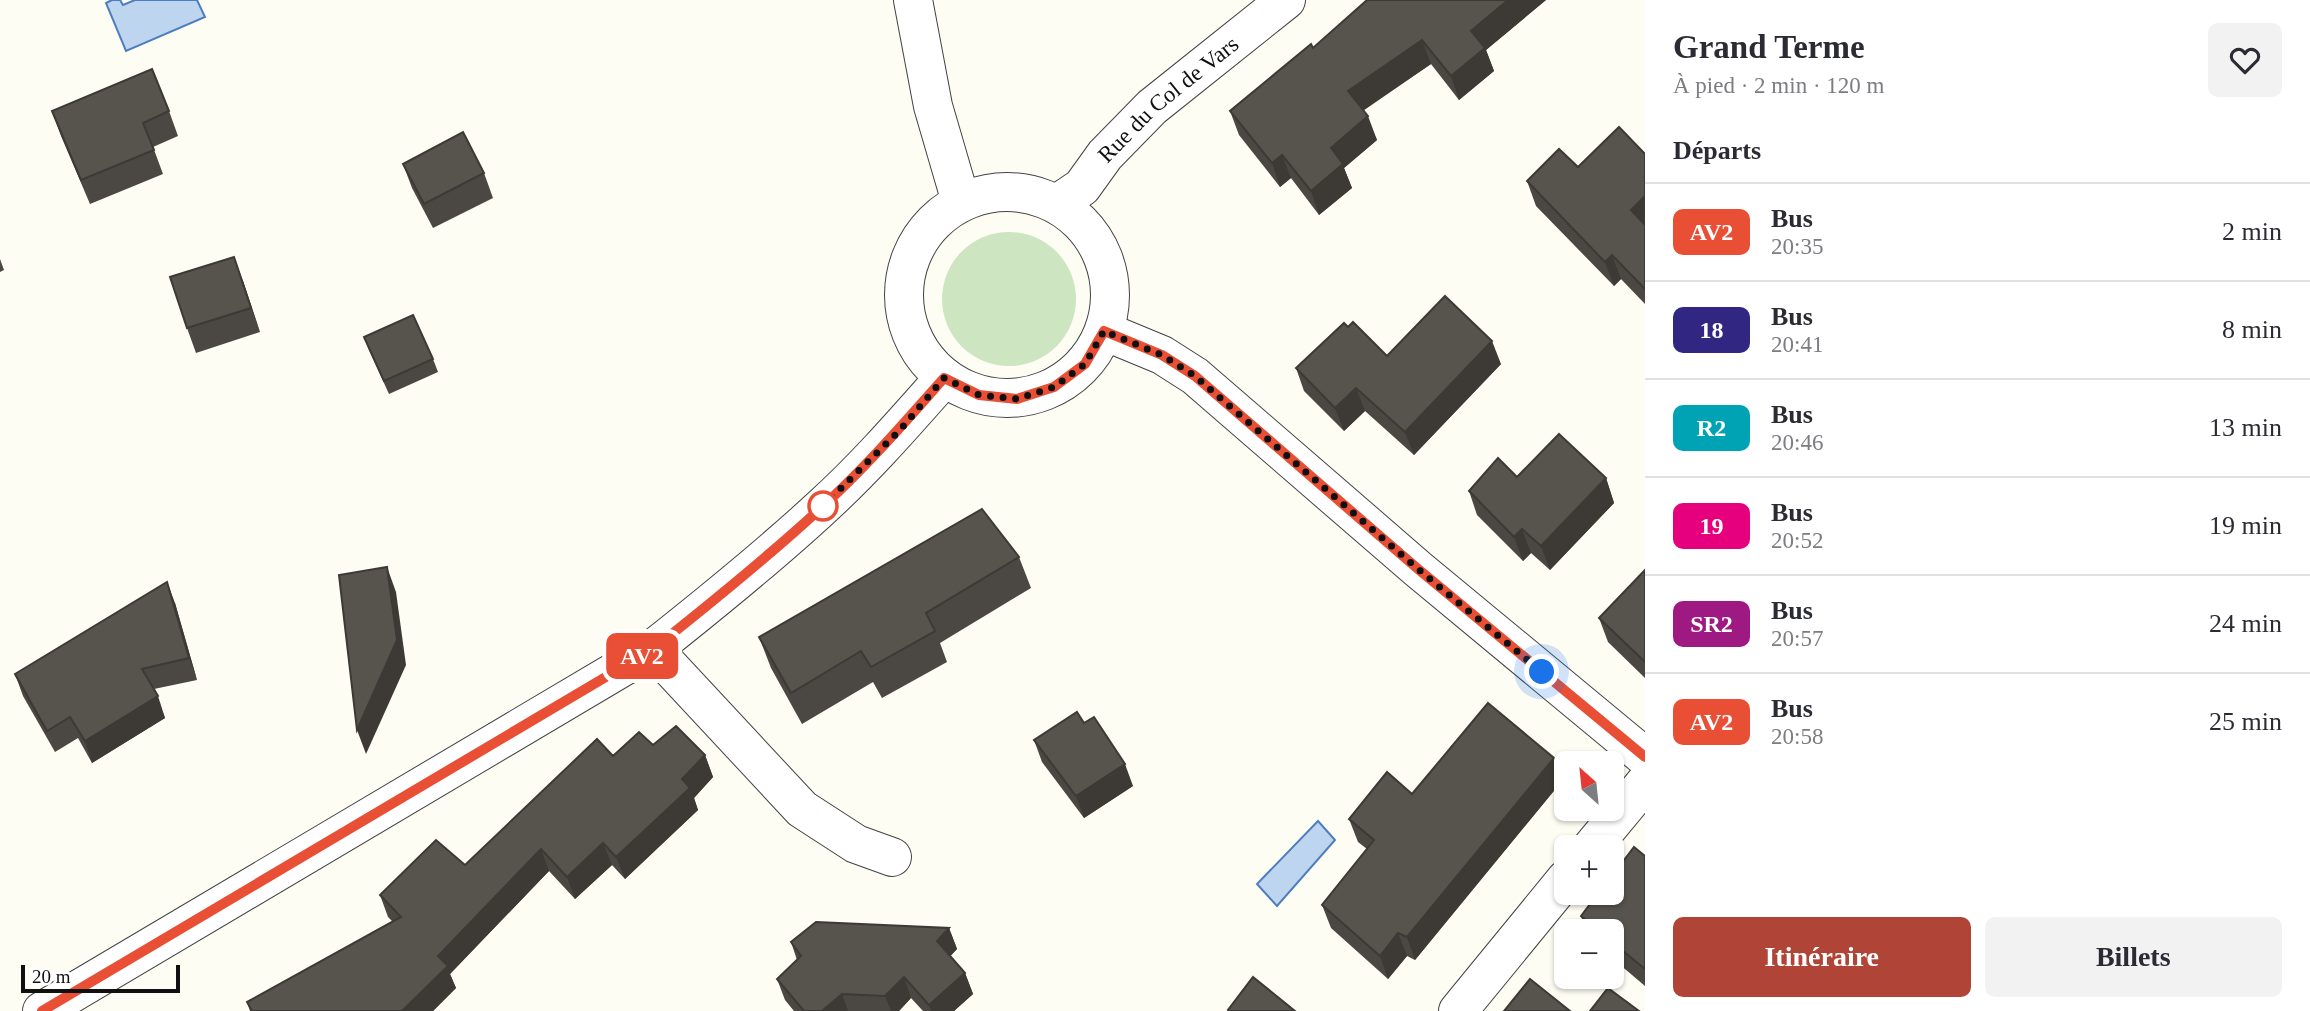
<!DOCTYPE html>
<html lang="fr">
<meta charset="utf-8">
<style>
body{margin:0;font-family:"Times New Roman",serif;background:#f2f2f3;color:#2b2b33;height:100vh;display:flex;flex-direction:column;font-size:26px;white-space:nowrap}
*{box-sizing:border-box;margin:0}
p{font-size:23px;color:#7c7c81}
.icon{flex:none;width:38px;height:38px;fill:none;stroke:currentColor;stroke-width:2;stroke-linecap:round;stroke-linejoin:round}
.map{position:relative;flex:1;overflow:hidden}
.side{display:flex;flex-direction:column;background:#fff;width:665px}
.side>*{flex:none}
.badge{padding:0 14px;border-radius:10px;font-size:24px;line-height:46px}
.needle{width:46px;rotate:333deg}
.fabs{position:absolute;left:1554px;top:751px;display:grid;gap:14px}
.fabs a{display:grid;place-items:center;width:70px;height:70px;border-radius:10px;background:#fff;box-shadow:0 2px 5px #0004;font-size:35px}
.scale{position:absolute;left:21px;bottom:18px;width:159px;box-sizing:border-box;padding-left:7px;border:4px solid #101010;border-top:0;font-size:19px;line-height:24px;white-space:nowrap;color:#101010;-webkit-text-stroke:5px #fff;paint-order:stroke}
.you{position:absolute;width:35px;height:35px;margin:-18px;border:5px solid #fff;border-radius:50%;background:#1a73e8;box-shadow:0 0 0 10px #1a73e833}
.map>.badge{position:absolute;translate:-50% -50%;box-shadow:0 0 0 4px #fff}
h2{padding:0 28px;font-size:26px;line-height:63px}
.round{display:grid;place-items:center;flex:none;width:74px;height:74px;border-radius:10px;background:#f2f2f3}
.head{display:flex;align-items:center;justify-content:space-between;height:119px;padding:0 28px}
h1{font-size:33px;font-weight:700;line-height:52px}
.primary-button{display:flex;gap:14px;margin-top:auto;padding:14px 28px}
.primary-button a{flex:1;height:80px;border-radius:10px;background:#b04537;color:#fff;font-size:28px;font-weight:700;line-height:80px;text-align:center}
.primary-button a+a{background:#f2f2f3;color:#2b2b33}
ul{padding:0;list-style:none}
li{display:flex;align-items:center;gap:21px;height:98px;padding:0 28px;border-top:2px solid #e1e1e2}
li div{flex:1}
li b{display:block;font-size:26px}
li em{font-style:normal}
li .badge{min-width:77px;font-weight:700;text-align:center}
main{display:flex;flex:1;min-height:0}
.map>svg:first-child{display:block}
.green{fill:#cde5c0}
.water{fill:#bed5f0;stroke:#4d7ebe;stroke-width:2}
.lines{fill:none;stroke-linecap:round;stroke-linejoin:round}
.minor-casing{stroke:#434343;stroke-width:40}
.tertiary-casing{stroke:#434343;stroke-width:40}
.minor{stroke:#fff;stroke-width:38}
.tertiary{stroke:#fff;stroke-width:38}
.wall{fill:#4b4742}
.shaded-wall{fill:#3d3a36}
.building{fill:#57534d;stroke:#3d3a36;stroke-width:2}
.line-casing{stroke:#fff;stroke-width:16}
.line{stroke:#e94f35;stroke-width:10}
.walk{stroke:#101010;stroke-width:7;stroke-dasharray:0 12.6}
.stop-dot{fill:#fff;stroke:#e94f35;stroke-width:3.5}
.labels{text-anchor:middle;stroke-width:7;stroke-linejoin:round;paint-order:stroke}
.street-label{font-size:23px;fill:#101010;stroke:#fff}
</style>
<main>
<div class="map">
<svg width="1645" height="1011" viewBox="0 0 1645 1011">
<rect width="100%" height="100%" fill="#fefdf4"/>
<circle class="green" cx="1009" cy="299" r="67"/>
<g class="water">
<path d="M 112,0 L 120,0 L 123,5 L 135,0 L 197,0 L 205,17 L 126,51 L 106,3 Z"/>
<path d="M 1318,821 L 1335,840 L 1277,906 L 1257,884 Z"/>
</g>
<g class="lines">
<g class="minor-casing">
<g id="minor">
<path id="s1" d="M 1057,204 L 1082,187 L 1105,155 L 1152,107 L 1286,0"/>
<path d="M 653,649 L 802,809 L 856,844 L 892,857"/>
<path d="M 1592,847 L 1645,783"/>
<path d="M 1458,1011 L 1566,879"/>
</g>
</g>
<g class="tertiary-casing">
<g id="tertiary">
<path d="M 913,0 L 933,106 L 961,202"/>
<circle cx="1007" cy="295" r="103"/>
<path d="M 1104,331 L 1162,355 L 1195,376 L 1418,569 L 1645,757"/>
<path d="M 42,1011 L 653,649 C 711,603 768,557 822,507 C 866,467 905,422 944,378"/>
</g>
</g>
<use href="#minor" class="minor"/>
<use href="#tertiary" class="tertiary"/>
</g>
<g class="wall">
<path d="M 1367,0 L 1546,0 L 1486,50 L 1494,71 L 1459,100 L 1431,64 L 1363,110 L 1377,140 L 1344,168 L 1352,188 L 1319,215 L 1291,178 L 1280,187 L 1239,135 L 1230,111 L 1313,48 Z"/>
<path d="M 52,111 L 169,111 L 178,136 L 153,147 L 163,174 L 90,204 L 61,136 Z"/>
<path d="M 1645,154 L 1645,304 L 1621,279 L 1614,286 L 1536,206 L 1527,181 L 1578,167 Z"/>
<path d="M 403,164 L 484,173 L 493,198 L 433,228 L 412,188 Z"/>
<path d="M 0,259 L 4,270 L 0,272 Z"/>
<path d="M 243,281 L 260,332 L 196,353 L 187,328 Z"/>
<path d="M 1348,327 L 1387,356 L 1501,364 L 1414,455 L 1365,411 L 1344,431 L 1304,391 L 1296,368 Z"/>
<path d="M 364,337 L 433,359 L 438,372 L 389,394 L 369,350 Z"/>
<path d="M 1517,477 L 1606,478 L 1614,503 L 1550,570 L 1531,553 L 1523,561 L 1477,515 L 1469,491 Z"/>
<path d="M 1019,557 L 1031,588 L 940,643 L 947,662 L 882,698 L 873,682 L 802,724 L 771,668 L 759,637 Z"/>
<path d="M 1645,570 L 1645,678 L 1608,642 L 1599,618 Z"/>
<path d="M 175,603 L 197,680 L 154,689 L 165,718 L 92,763 L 78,738 L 55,752 L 23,696 L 15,674 Z"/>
<path d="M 1084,723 L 1133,786 L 1084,818 L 1042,762 L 1034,740 Z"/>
<path d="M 653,745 L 705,755 L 713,777 L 694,798 L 698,810 L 625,879 L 612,865 L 575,899 L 549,871 L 450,974 L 456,988 L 433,1011 L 250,1011 L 247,1002 L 393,922 L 388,917 L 380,895 L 465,865 L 613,756 Z"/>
<path d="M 1562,781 L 1415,960 L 1407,956 L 1388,979 L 1331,928 L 1322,905 L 1367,849 L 1358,842 L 1349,819 Z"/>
<path d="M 1645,856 L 1645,986 L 1612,958 L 1612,931 L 1586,931 L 1581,916 Z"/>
<path d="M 949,928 L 957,949 L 950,956 L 965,973 L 973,994 L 954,1011 L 923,1011 L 911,998 L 899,1011 L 794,1011 L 785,1000 L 777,979 L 797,960 L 791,942 Z"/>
</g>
<g class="shaded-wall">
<path d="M 1508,0 L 1546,0 L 1486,50 L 1494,71 L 1459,100 L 1451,76 L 1471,31 Z"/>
<path d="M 1422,40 L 1431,64 L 1357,115 L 1348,91 Z"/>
<path d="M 1368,116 L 1377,140 L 1344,168 L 1352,188 L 1319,215 L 1311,191 L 1331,148 Z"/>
<path d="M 1282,155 L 1291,178 L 1280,187 L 1272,163 Z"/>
<path d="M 1645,196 L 1645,229 L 1631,210 Z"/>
<path d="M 1612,255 L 1621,279 L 1614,286 L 1605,262 Z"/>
<path d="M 234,257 L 243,281 L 260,332 L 251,308 Z"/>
<path d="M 1492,341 L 1501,364 L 1414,455 L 1405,432 Z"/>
<path d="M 1356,388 L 1365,411 L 1344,431 L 1335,408 Z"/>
<path d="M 1606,478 L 1614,503 L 1550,570 L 1541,546 Z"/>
<path d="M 1522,529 L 1531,553 L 1523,561 L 1514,537 Z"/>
<path d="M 387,567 L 396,592 L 406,665 L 366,754 L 357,730 Z"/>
<path d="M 167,582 L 175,603 L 197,680 L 189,658 Z"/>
<path d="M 158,696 L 165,718 L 92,763 L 85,741 Z"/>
<path d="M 705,755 L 713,777 L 694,798 L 698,810 L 625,879 L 616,857 L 682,779 Z"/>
<path d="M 1554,758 L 1562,781 L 1415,960 L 1407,937 Z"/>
<path d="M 1125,764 L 1133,786 L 1084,818 L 1076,796 Z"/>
<path d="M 603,843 L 612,865 L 575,899 L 567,877 Z"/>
<path d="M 541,849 L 549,871 L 450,974 L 456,988 L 433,1011 L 402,1011 L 438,956 Z"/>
<path d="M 949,928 L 957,949 L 945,962 L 937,941 Z"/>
<path d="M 1398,933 L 1407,956 L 1388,979 L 1380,956 Z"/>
<path d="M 965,973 L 973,994 L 954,1011 L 931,1011 L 929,1005 Z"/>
<path d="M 904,977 L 911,998 L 899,1011 L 891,1011 L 885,996 Z"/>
<path d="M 842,994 L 848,1011 L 822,1011 Z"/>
</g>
<g class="building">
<path d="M 1367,0 L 1508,0 L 1471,31 L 1485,48 L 1451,76 L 1422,40 L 1348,91 L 1368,116 L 1331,148 L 1343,164 L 1311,191 L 1282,155 L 1272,163 L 1230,111 L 1311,44 L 1313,48 Z"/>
<path d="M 152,69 L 169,111 L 143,123 L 154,150 L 81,180 L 52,111 Z"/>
<path d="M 1619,127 L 1645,154 L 1645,196 L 1631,210 L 1645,225 L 1645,289 L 1612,255 L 1605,262 L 1527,181 L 1559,149 L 1578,167 Z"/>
<path d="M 463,132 L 484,173 L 424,204 L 403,164 Z"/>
<path d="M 234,257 L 251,308 L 187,328 L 170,277 Z"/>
<path d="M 1445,296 L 1492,341 L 1405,432 L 1356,388 L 1335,408 L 1296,368 L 1344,323 L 1348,327 L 1353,322 L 1387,356 Z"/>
<path d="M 413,315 L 433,359 L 384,381 L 364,337 Z"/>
<path d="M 1559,434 L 1606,478 L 1541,546 L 1522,529 L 1514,537 L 1469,491 L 1498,458 L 1517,477 Z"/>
<path d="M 982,509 L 1019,557 L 926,613 L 935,631 L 871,667 L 861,651 L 791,693 L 759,637 Z"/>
<path d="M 387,567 L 397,640 L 357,730 L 339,575 Z"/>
<path d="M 1645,570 L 1645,662 L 1599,618 Z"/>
<path d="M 167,582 L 189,658 L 142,669 L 158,696 L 85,741 L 70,717 L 47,731 L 15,674 Z"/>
<path d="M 1488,703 L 1554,758 L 1407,937 L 1398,933 L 1380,956 L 1322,905 L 1374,840 L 1349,819 L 1387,772 L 1412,794 Z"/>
<path d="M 1077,712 L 1084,723 L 1094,717 L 1125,764 L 1076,796 L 1034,740 Z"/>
<path d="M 676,726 L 705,755 L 682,779 L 690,788 L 616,857 L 603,843 L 567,877 L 541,849 L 438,956 L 448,966 L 402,1011 L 252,1011 L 247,1002 L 401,917 L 380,895 L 436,840 L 465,865 L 597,739 L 613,756 L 639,732 L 653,745 Z"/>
<path d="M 1634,847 L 1645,856 L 1645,969 L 1612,942 L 1612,931 L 1599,931 L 1581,916 L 1599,892 L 1612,892 L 1612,876 Z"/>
<path d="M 816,922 L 949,928 L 937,941 L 965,973 L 929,1005 L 904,977 L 885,996 L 842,994 L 822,1011 L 804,1011 L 777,979 L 801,956 L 791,942 Z"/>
<path d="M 1253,977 L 1295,1011 L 1229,1011 L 1228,1010 Z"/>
<path d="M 1530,979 L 1570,1011 L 1504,1011 Z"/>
<path d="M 1608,988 L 1639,1011 L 1590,1011 Z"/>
</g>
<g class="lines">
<g class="line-casing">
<path id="line" d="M 42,1011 L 653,649 C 711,603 768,557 822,507 C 866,467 905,422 944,378 L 979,395 L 1017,399 L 1054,387 L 1085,364 L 1104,331 L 1162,355 L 1195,376 L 1418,569 L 1645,757"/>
</g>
<use href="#line" class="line"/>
<path class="walk" d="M 823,506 L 900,430 L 944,378 L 979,395 L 1017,399 L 1054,387 L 1085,364 L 1104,331 L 1162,355 L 1195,376 L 1418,569 L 1542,672"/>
</g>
<circle class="stop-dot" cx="823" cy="506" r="14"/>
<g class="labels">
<g class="street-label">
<text dy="8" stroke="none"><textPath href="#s1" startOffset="154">Rue du Col de Vars</textPath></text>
</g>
</g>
</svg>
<div class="fabs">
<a><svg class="needle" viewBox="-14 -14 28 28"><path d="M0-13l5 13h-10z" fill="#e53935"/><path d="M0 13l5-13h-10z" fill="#7c7c81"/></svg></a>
<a>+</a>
<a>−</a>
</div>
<div class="scale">20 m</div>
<div class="you" style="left:1542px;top:672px"></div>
<b class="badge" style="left:642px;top:656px;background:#e94f35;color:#fff">AV2</b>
</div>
<section class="side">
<div class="head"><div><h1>Grand Terme</h1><p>À pied · 2 min · 120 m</p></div><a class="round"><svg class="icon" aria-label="heart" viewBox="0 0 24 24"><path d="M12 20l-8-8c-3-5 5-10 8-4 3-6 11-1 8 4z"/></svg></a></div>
<h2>Départs</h2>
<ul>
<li><span class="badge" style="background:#e94f35;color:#fff">AV2</span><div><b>Bus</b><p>20:35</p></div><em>2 min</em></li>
<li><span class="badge" style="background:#312783;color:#fff">18</span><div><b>Bus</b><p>20:41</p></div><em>8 min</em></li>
<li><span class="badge" style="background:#00a3b4;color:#fff">R2</span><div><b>Bus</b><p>20:46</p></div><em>13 min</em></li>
<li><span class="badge" style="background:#e6007e;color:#fff">19</span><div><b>Bus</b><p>20:52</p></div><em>19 min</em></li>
<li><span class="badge" style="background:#9e1981;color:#fff">SR2</span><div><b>Bus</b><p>20:57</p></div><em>24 min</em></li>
<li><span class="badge" style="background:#e94f35;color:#fff">AV2</span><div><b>Bus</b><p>20:58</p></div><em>25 min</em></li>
</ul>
<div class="primary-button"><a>Itinéraire</a><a>Billets</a></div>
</section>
</main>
